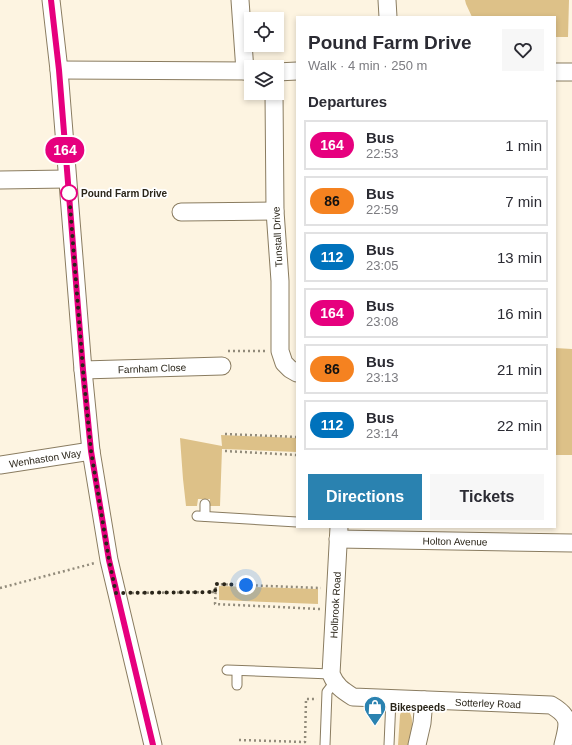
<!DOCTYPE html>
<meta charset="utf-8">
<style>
body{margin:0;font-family:Arial,sans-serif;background:#f7f7f7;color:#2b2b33;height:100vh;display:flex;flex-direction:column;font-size:15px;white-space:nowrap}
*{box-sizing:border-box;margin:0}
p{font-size:13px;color:#7c7c81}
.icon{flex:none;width:22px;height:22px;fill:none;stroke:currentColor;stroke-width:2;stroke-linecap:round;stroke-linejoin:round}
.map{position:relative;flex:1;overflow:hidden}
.side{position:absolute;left:296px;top:16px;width:260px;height:512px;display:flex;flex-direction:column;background:#fff;border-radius:0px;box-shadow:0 2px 6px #0003}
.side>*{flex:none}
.badge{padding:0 8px;border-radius:13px;font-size:14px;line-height:26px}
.buttons{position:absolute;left:244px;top:12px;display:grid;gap:8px}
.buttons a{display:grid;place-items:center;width:40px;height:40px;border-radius:0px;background:#fff;box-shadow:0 2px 6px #0003;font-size:20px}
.you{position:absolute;width:20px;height:20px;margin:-10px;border:3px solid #fff;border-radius:50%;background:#1a73e8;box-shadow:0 0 0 6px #1a73e833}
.map>.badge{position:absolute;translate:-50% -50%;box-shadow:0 0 0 2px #fff}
h2{padding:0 12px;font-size:15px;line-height:36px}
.round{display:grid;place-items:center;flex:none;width:42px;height:42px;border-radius:0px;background:#f7f7f7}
.summary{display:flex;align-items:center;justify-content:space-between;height:68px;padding:0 12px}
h1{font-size:19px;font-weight:700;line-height:30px}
.button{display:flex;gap:8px;margin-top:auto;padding:8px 12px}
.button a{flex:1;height:46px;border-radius:0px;background:#2a82b0;color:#fff;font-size:16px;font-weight:700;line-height:46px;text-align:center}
.button a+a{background:#f7f7f7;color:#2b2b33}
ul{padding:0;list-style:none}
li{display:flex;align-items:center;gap:12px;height:50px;margin:0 8px 6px;padding:0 4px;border:2px solid #e1e1e2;border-radius:0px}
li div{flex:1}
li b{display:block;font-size:15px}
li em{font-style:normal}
li .badge{min-width:44px;font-weight:700;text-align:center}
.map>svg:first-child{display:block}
.green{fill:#ddc188}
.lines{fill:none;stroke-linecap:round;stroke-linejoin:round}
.lane-casing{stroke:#8a7c60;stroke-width:11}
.street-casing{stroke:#8a7c60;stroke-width:19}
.path{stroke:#928b7b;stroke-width:2.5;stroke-dasharray:2 3;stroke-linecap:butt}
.lane{stroke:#fff;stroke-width:9}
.street{stroke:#fff;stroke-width:17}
.line-casing{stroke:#fff;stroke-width:9}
.line{stroke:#e6007e;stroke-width:6}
.walk{stroke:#2a2519;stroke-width:4;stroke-dasharray:0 7.2}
.stop-dot{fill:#fff;stroke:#e6007e;stroke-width:2}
.labels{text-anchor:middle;stroke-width:3.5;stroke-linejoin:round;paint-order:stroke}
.stop-label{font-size:10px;font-weight:bold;fill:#2a2519;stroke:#fff;text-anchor:start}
.street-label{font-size:10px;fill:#2a2519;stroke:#fff}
.poi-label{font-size:10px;font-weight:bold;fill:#2a2519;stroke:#fff;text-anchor:start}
</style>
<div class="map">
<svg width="572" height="745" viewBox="0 0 572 745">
<rect width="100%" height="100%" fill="#fdf4e1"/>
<g class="green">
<path d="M 465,0 L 569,0 L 568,37 L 555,37 L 555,17 L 472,17 L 466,4 Z"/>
<path d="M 555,348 L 572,349 L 572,455 L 555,455 Z"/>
<path d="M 221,435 L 297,438 L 297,452 L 222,449 L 220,506 L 210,506 L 210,499 L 198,499 L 197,506 L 186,506 L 183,479 L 180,438 L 222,446 Z"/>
<path d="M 219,586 L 318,589 L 318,604 L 219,600 Z"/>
<path d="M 405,708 C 417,715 411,734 408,745 L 398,745 L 400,715 L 402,710 Z"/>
</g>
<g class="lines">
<g class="lane-casing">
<g id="lane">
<path d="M 197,516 L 297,522"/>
<path d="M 205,516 L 205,504"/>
<path d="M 227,670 L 331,674"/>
<path d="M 237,685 L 237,671"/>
<path d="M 325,745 L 327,692 L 334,683"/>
<path d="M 389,745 L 391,699"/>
</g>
</g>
<g class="street-casing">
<g id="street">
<path d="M 51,0 L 59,70 L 83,370 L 91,451 L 109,560 L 153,745"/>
<path d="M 240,0 L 245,71"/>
<path d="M 387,0 L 388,17"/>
<path d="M 59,70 L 251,71"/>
<path d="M 277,72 L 297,71"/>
<path d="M 555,72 L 572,72"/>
<path d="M 274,93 L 275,211 L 280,281 L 280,351 L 284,363 L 290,369 L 297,373"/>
<path d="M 0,180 L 67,179"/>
<path d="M 181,212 L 275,211"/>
<path d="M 83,370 L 222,366"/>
<path d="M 0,465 L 91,451"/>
<path d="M 339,527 L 331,674 C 336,686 342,690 353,697 L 551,705 C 572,717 568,724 563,745"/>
<path d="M 338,539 L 572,543"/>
<path d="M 417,745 L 422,723 L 424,700"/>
</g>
</g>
<g class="path">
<path d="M 228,351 L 265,351"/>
<path d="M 225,434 L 297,437"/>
<path d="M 225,451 L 297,455"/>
<path d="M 0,588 L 95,563"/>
<path d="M 132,593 L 215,592"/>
<path d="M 320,609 L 215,604 L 216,584 L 321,588"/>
<path d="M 239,740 L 305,742 L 306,699 L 317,699"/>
</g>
<use href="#lane" class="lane"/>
<use href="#street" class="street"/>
</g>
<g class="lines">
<g class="line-casing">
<path id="line" d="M 51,0 L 59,70 L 83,370 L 91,451 L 109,560 L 153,745"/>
</g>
<use href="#line" class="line"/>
<path class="walk" d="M 69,193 L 83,370 L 91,451 L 109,560 L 116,593 L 215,592 L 216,584 L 246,585"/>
</g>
<defs>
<g id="shop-pin" transform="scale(1.15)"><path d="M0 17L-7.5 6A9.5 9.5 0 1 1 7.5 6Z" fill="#2a82b0" stroke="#fff"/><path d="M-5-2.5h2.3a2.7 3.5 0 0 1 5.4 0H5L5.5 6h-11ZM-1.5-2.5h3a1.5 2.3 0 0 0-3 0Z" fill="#fff"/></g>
</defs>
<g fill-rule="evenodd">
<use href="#shop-pin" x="375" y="707"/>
</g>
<circle class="stop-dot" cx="69" cy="193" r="8"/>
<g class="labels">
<g class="stop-label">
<text x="81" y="197">Pound Farm Drive</text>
</g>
<g class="street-label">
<text transform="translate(277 237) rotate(-93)" y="4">Tunstall Drive</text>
<text transform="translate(152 368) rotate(-2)" y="4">Farnham Close</text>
<text transform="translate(45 458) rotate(-9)" y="4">Wenhaston Way</text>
<text transform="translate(455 541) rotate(1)" y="4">Holton Avenue</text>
<text transform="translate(335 605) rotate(-87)" y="4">Holbrook Road</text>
<text transform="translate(488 703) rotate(2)" y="4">Sotterley Road</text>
</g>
<g class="poi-label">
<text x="390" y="711">Bikespeeds</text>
</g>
</g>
</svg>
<div class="buttons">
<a><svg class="icon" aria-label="locate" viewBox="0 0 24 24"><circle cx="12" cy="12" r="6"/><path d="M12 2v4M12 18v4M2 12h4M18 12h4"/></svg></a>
<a><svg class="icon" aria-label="layers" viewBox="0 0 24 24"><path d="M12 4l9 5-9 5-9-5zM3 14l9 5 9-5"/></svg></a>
</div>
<div class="you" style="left:246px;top:585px"></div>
<b class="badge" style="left:65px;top:150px;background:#e6007e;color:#fff">164</b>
<section class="side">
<div class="summary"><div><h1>Pound Farm Drive</h1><p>Walk · 4 min · 250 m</p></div><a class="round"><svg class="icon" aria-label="heart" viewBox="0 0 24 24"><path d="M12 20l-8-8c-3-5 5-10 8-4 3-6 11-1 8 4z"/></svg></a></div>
<h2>Departures</h2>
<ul>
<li><span class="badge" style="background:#e6007e;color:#fff">164</span><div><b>Bus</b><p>22:53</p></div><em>1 min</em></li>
<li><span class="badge" style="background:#f58220;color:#111">86</span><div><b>Bus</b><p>22:59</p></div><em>7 min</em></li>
<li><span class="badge" style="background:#0072bc;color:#fff">112</span><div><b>Bus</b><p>23:05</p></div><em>13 min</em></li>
<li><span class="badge" style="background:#e6007e;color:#fff">164</span><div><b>Bus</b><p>23:08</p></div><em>16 min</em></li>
<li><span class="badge" style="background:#f58220;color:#111">86</span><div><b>Bus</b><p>23:13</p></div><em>21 min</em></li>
<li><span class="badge" style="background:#0072bc;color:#fff">112</span><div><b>Bus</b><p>23:14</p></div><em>22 min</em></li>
</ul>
<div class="button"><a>Directions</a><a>Tickets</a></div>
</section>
</div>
